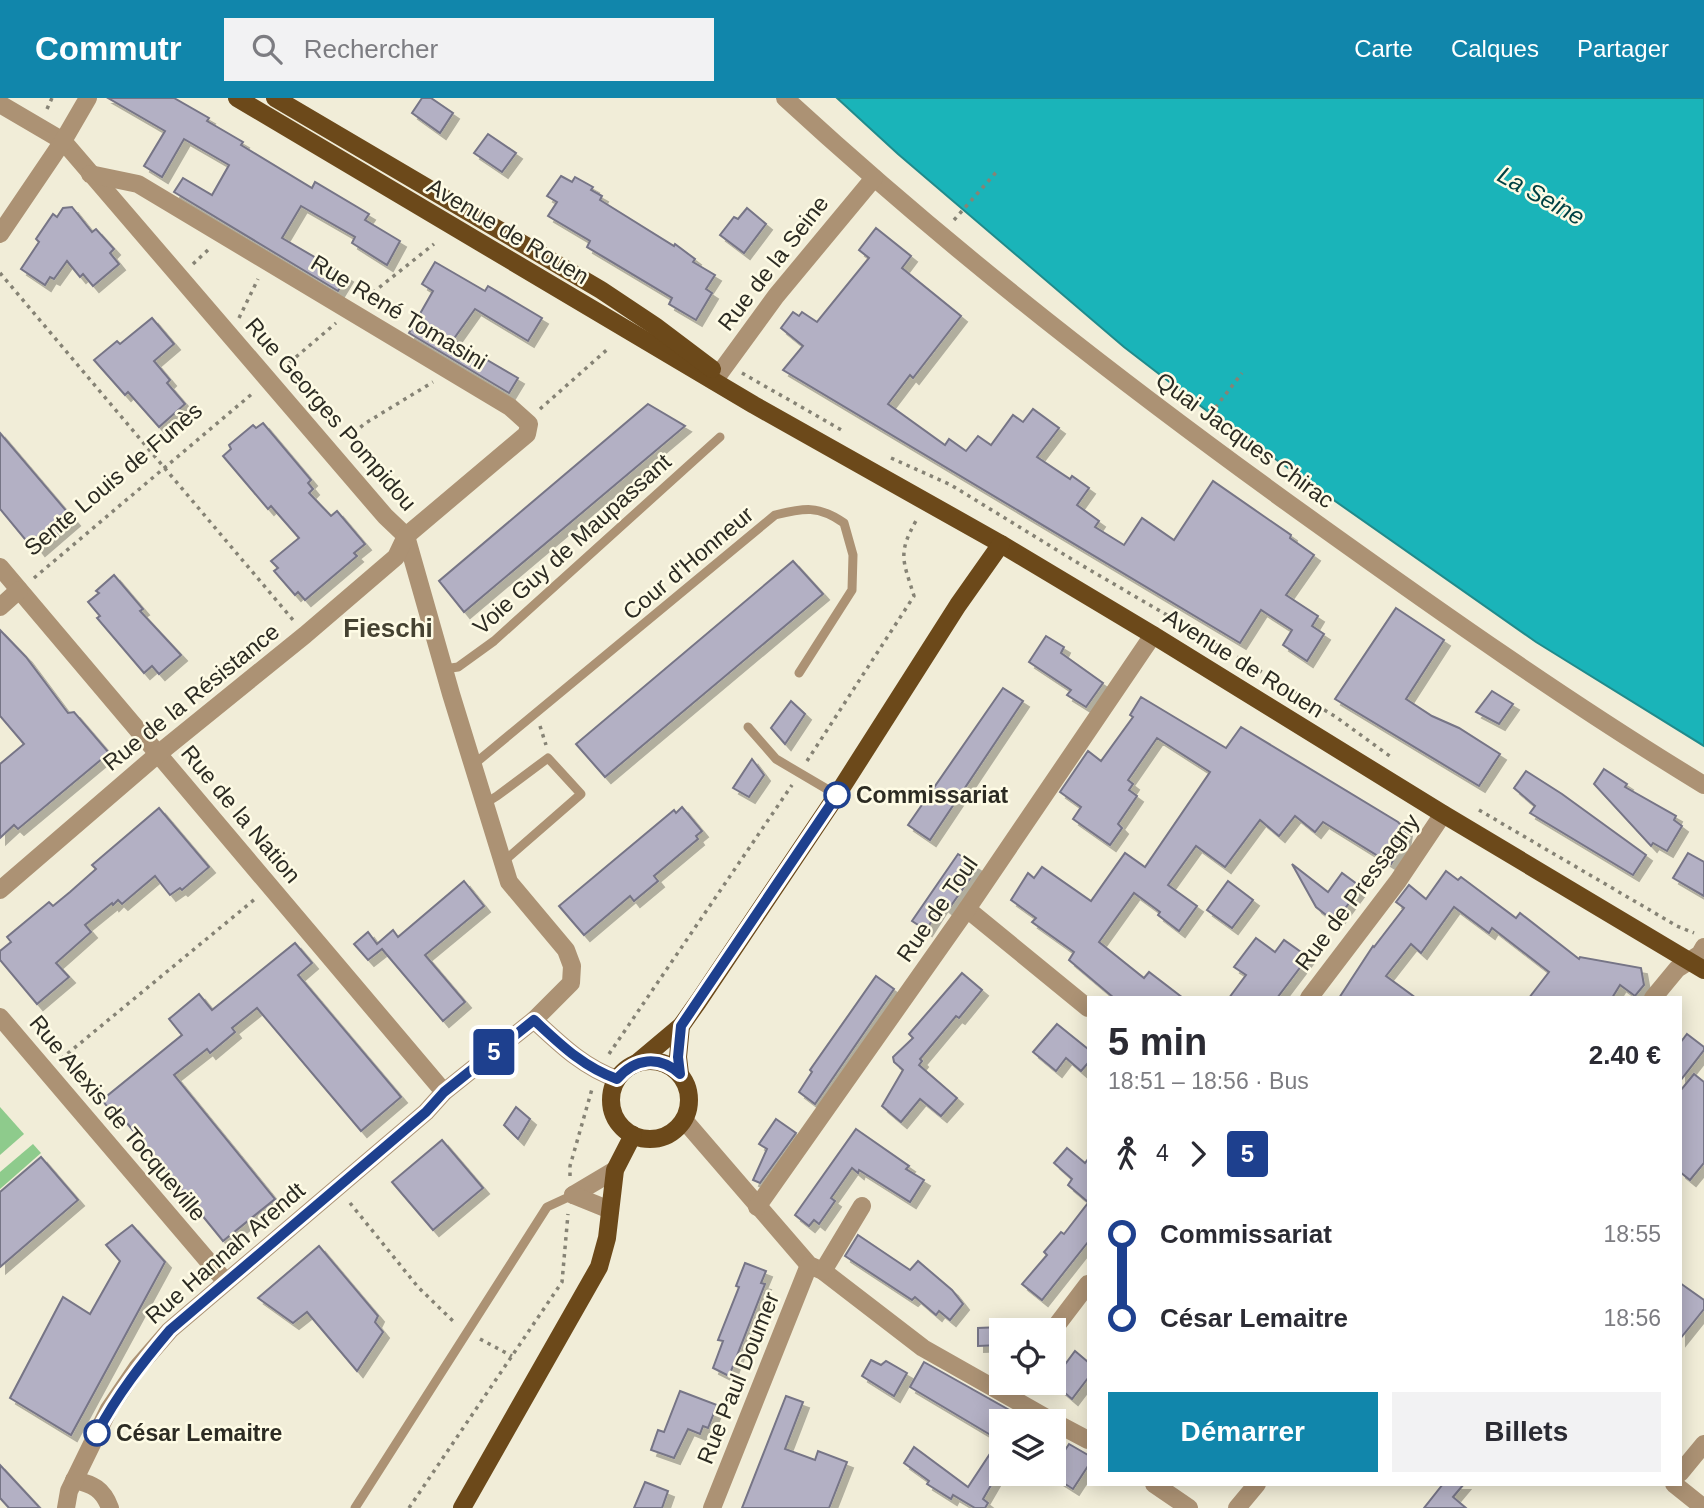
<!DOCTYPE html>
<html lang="fr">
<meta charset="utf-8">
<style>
body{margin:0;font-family:Helvetica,sans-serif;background:#f2f2f3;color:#2b2b33;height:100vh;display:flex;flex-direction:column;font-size:26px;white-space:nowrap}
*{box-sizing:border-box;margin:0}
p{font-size:23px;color:#7c7c81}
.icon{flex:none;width:38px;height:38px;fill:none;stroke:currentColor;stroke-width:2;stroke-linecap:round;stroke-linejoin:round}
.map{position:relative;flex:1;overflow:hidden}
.drawer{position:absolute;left:1087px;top:898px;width:595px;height:490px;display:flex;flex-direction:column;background:#fff;border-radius:0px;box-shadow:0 4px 18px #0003}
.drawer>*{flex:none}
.badge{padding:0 14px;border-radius:5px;font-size:24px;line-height:46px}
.tools{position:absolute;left:989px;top:1220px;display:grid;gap:14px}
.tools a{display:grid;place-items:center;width:77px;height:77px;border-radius:0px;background:#fff;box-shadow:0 4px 18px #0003;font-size:35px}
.map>.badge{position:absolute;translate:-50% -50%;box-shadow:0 0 0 4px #fff}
.legs{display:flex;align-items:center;gap:10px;height:77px;padding:0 21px;font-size:23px}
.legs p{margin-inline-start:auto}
.head{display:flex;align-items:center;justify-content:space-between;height:119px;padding:0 21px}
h1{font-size:38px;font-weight:700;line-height:52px}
.action{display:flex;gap:14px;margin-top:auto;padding:14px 21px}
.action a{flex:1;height:80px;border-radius:0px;background:#1186ab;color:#fff;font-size:28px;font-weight:700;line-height:80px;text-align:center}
.action a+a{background:#f2f2f3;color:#2b2b33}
ul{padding:0 21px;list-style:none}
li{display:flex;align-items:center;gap:24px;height:84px;font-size:26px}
li i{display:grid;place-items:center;width:10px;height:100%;margin:0 9px;background:currentColor}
li i::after{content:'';width:18px;height:18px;margin:-9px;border:5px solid;border-radius:50%;background:#fff}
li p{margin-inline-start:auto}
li:first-child i{background:linear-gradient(#0000 50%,currentColor 0)}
li:last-child i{background:linear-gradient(currentColor 50%,#0000 0)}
header{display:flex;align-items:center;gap:42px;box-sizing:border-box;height:98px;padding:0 35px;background:#1186ab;color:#fff}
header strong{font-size:33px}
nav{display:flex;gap:38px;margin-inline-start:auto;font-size:24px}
.search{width:490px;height:63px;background:#f2f2f3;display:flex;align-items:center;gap:18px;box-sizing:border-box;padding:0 24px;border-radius:0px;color:#7c7c81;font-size:26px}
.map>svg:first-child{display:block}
.green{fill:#8ecb8c}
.water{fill:#1ab4b9;stroke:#1f8b8c;stroke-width:2}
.building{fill:#b3b0c4;stroke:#767486;stroke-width:2;filter:url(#shadow)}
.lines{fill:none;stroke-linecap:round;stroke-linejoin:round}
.path{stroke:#868375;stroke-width:3.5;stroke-dasharray:3.5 5;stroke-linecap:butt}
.lane{stroke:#ac9274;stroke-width:9}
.street{stroke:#ac9274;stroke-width:18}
.primary{stroke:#6c491a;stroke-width:18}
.line-1-casing{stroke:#fff;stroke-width:16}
.line-1{stroke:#1e408e;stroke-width:10}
.stop-1-dot{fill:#fff;stroke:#1e408e;stroke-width:3.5}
.labels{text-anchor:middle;stroke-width:5;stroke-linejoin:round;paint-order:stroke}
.street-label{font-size:23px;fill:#2c2b23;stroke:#fefbe5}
.stop-label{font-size:23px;font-weight:bold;fill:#2c2b23;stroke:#fefbe5;text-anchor:start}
.water-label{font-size:24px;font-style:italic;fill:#004244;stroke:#fefbe5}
.quarter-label{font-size:26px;font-weight:bold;fill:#454231;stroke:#fefbe5}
</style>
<header>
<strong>Commutr</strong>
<div class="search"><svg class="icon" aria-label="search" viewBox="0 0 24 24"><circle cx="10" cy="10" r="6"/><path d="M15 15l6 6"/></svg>Rechercher</div>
<nav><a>Carte</a><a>Calques</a><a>Partager</a></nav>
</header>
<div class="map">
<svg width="1704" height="1410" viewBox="0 0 1704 1410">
<defs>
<filter id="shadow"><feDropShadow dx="6" dy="6" stdDeviation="0" flood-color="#0004"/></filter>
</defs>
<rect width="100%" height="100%" fill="#f1edd8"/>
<g class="green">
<path d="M 0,1009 L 24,1036 L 0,1057 Z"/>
<path d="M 33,1046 L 41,1055 L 0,1091 L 0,1074 Z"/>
</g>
<path class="water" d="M 837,0 L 1704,0 L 1704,648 L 1536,544 L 1211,316 L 1124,249 L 898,56 Z"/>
<g class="building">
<path d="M 108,0 L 174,0 L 209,20 L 207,23 L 243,44 L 241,47 L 312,90 L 315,84 L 369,116 L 365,122 L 400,143 L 387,167 L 352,145 L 355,139 L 301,108 L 282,140 L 347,178 L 338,193 L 174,94 L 183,80 L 212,97 L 229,67 L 184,41 L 162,79 L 144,68 L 165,33 Z"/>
<path d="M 422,0 L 431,0 L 453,15 L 440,35 L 412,15 Z"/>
<path d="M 488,36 L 516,55 L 502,74 L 474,55 Z"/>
<path d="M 561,78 L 572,84 L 575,79 L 593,89 L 591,92 L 602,98 L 600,102 L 674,148 L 675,146 L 695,161 L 693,164 L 715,177 L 706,191 L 712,195 L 696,222 L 669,206 L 672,200 L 587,149 L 590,143 L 548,118 L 557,104 L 547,98 Z"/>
<path d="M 72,109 L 92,134 L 96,131 L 114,151 L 110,155 L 119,166 L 93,188 L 83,176 L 80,179 L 67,163 L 54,181 L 50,179 L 45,187 L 21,171 L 39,144 L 36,141 L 53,116 L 57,119 L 63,110 Z"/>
<path d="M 747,110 L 766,126 L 744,155 L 720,137 L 734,119 L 738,121 Z"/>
<path d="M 876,130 L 911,158 L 902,170 L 961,218 L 913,280 L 910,277 L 888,306 L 945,347 L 949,341 L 966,353 L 978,338 L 991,347 L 1013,317 L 1023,324 L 1033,311 L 1059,330 L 1037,359 L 1070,381 L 1072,378 L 1089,390 L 1077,407 L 1099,423 L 1095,429 L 1124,447 L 1142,420 L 1174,442 L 1213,383 L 1291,437 L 1290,440 L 1314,457 L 1286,497 L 1318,518 L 1312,528 L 1324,536 L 1307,563 L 1283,547 L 1292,532 L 1261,512 L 1240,545 L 783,272 L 803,248 L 781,230 L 793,214 L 799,218 L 802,214 L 817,224 L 869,160 L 859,152 Z"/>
<path d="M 435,164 L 485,193 L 488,188 L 542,220 L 528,243 L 475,211 L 453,242 L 518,280 L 509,295 L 409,235 L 433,193 L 422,186 Z"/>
<path d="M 152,220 L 174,246 L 154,263 L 170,282 L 167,285 L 185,306 L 159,329 L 128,294 L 125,297 L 94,262 L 117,243 L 120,246 Z"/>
<path d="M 648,306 L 685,328 L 464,514 L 439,483 Z"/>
<path d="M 263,325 L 311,382 L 308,385 L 313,391 L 309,395 L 331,418 L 337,413 L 365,446 L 354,455 L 357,458 L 305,502 L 298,494 L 295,497 L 274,473 L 278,470 L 271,463 L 299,440 L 271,408 L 268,411 L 223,358 L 231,351 L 229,347 L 253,327 L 256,330 Z"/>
<path d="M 0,335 L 74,422 L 39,452 L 32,443 L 29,446 L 0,411 Z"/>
<path d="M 793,463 L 823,496 L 605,679 L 576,646 Z"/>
<path d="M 114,477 L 143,511 L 140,513 L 181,557 L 159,576 L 152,568 L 144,575 L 97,520 L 100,518 L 88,504 L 99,495 L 96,493 Z"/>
<path d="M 1396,510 L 1444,542 L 1406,601 L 1432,618 L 1459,630 L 1500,656 L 1479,688 L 1335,601 Z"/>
<path d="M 0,532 L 26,559 L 68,615 L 74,614 L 109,655 L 18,731 L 14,727 L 0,740 L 0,666 L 24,646 L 0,618 Z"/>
<path d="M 1046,538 L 1064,549 L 1061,555 L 1103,585 L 1086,609 L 1067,597 L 1071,592 L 1029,564 Z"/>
<path d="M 1003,590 L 1023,603 L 930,742 L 908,727 Z"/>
<path d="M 1492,593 L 1513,606 L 1499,626 L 1476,614 Z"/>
<path d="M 1141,599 L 1226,650 L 1241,629 L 1398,724 L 1406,732 L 1404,744 L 1391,766 L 1323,724 L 1315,734 L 1295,718 L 1279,738 L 1260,722 L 1225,769 L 1196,748 L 1168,787 L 1197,808 L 1179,833 L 1158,817 L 1160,814 L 1134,795 L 1099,844 L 1144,880 L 1149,874 L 1183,900 L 1114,900 L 1069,862 L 1074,854 L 1032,824 L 1036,820 L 1011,802 L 1028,775 L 1034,780 L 1042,769 L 1091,803 L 1125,755 L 1145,769 L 1210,674 L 1157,640 L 1128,682 L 1133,686 L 1129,692 L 1137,698 L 1118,726 L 1122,730 L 1110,747 L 1073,721 L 1081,709 L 1060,694 L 1088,653 L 1101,663 L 1133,619 L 1130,617 Z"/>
<path d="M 791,603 L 805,616 L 785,646 L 771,630 Z"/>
<path d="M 752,661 L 764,677 L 749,699 L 733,690 Z"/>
<path d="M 1604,671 L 1627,686 L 1625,689 L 1676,718 L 1674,722 L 1682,728 L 1667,753 L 1653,745 L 1651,748 L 1594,686 Z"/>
<path d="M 1526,673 L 1562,696 L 1646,757 L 1633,777 L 1530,715 L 1535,708 L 1514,690 Z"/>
<path d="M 682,709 L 702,733 L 696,738 L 698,741 L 654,778 L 658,783 L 634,803 L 630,798 L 584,837 L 559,808 L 674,712 L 676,715 Z"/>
<path d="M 159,710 L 209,769 L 182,792 L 180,790 L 170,797 L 155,778 L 122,806 L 118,802 L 113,807 L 112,805 L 85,827 L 91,834 L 56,865 L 69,879 L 37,906 L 0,862 L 0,853 L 11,844 L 7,839 L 49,804 L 53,808 L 70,794 L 96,771 L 92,767 Z"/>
<path d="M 1688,755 L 1704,764 L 1704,798 L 1673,780 Z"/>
<path d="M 958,756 L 978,769 L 948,812 L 942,807 L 926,832 L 912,823 Z"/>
<path d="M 1292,766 L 1328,794 L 1342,775 L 1361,789 L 1335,824 L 1316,809 Z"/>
<path d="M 1446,773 L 1458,782 L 1461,779 L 1516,820 L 1520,815 L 1579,861 L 1580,859 L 1641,870 L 1644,887 L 1635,898 L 1620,887 L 1612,900 L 1529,900 L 1549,874 L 1492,830 L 1489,835 L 1454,809 L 1421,855 L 1411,846 L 1386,878 L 1416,900 L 1339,900 L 1373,848 L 1374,849 L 1404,810 L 1396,804 L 1409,787 L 1426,801 Z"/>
<path d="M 464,783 L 484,808 L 425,857 L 465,904 L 443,923 L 382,851 L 368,862 L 354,846 L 368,834 L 377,846 L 393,832 L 398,839 Z"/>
<path d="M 1228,783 L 1253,802 L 1232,830 L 1207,812 Z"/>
<path d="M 1256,840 L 1275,854 L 1284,842 L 1308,859 L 1277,900 L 1229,900 L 1246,877 L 1234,869 Z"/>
<path d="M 295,845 L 312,865 L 298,877 L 401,999 L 361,1033 L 257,910 L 232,930 L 235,934 L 210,955 L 207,951 L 174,977 L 275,1101 L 223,1143 L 122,1019 L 118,1022 L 102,1002 L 182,937 L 169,921 L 199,896 L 212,912 Z"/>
<path d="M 962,875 L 982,892 L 959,920 L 956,918 L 920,961 L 922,963 L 919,967 L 957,1000 L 941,1018 L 920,1001 L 901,1024 L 882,1008 L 903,972 L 894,964 L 893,959 L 913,940 L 909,936 Z"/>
<path d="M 876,878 L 894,891 L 815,1006 L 799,994 L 812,974 L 810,972 Z"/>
<path d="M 1057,926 L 1088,951 L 1088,965 L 1081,973 L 1066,960 L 1056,973 L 1033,954 Z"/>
<path d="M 1687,936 L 1704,949 L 1704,952 L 1680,983 L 1680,945 Z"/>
<path d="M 1694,976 L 1704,984 L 1704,1065 L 1690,1082 L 1680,1074 L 1680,993 Z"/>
<path d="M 516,1009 L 530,1021 L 518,1041 L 504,1027 Z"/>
<path d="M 776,1021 L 796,1035 L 760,1085 L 753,1082 L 767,1051 L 759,1046 Z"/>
<path d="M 856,1031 L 909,1068 L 906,1071 L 924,1082 L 910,1104 L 859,1072 L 858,1075 L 852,1070 L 831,1100 L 835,1103 L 819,1126 L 814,1122 L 809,1128 L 795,1117 Z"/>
<path d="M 442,1042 L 483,1090 L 433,1132 L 392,1084 Z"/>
<path d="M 1067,1050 L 1085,1065 L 1088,1061 L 1088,1104 L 1068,1087 L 1072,1081 L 1054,1065 Z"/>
<path d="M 41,1059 L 78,1102 L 0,1169 L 0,1094 Z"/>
<path d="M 1088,1105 L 1088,1144 L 1042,1202 L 1022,1186 L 1047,1157 L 1044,1154 L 1061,1134 L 1064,1136 Z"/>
<path d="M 132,1127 L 165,1164 L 71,1337 L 10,1300 L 63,1199 L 90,1216 L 120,1163 L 106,1147 Z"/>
<path d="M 858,1137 L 910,1172 L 918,1163 L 952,1192 L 963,1206 L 950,1222 L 939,1213 L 936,1217 L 915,1199 L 912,1202 L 845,1158 Z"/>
<path d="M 319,1148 L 378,1218 L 375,1224 L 383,1234 L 357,1273 L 307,1214 L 293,1225 L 258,1200 Z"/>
<path d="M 745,1165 L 766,1173 L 761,1185 L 765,1186 L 729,1278 L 713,1270 L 723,1243 L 718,1242 L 739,1189 L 736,1188 Z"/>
<path d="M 1680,1185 L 1704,1202 L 1704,1211 L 1680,1241 Z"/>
<path d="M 1001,1229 L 1001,1247 L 978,1248 L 978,1230 Z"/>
<path d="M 1075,1253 L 1088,1264 L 1088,1280 L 1072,1301 L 1052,1284 Z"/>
<path d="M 871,1262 L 881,1267 L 886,1263 L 907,1275 L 894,1298 L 862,1278 Z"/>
<path d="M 924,1264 L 1029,1323 L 1001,1323 L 1001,1370 L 983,1401 L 988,1405 L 985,1410 L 975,1410 L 953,1397 L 951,1401 L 927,1386 L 929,1383 L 904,1365 L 914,1349 L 968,1389 L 999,1342 L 910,1289 Z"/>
<path d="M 680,1293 L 717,1307 L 708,1330 L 703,1328 L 700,1336 L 688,1331 L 674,1360 L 651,1352 L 658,1332 L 664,1334 Z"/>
<path d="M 786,1298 L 803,1304 L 785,1351 L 815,1362 L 818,1353 L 847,1364 L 829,1410 L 742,1410 Z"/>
<path d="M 1069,1346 L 1088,1357 L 1088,1368 L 1073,1391 L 1054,1379 L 1054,1369 Z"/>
<path d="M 0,1367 L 40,1410 L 9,1410 L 0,1400 Z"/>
<path d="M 645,1384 L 668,1393 L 662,1410 L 634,1410 Z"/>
<path d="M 1443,1386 L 1464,1386 L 1453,1399 L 1466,1410 L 1424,1410 Z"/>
</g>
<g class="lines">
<g class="path">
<path d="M 47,11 L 52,0"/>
<path d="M 954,122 L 999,71"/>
<path d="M 193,166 L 209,151"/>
<path d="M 0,175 L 293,522"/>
<path d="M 366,200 L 434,146"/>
<path d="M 239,220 L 258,181"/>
<path d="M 283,270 L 336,225"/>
<path d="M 742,275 L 845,334"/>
<path d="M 540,311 L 610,249"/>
<path d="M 1205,323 L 1242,275"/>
<path d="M 348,341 L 364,326 L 433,284"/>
<path d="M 891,360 L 951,387 L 1078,465 L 1189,530 L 1336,619 L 1391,659"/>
<path d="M 34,480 L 253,295"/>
<path d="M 540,628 L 546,647"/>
<path d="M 807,663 L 914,498 C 903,462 897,456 917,421"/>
<path d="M 1479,712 L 1677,828 L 1694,835"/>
<path d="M 609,956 L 792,687"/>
<path d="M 61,961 L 255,801"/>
<path d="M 570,1078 L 570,1068 L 592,991"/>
<path d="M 350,1105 L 418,1189 L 455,1225"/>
<path d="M 480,1241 L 512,1258"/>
<path d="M 409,1410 L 562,1184 L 568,1116"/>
</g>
<g class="lane">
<path d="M 444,571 L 458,569 L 494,543 L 720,339"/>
<path d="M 748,629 L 776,661 L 837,697"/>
<path d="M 473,667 L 775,417 C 804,410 818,407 844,425 L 853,457 L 852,492 L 799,575"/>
<path d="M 484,706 L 497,698 L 548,660 L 581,696 L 503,764"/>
<path d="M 355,1410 L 547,1109 L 573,1097"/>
</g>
<g class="street">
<path d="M 785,0 C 952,154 1132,293 1316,425 C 1443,516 1571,606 1704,687"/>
<path d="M 0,6 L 63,43 L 385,418 L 406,438 L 451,596 L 509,784 L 566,852 L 572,868 L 571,885 L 534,922"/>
<path d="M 0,136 L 63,43 L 88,0"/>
<path d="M 714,283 L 776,198 L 874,80"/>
<path d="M 0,469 L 444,994"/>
<path d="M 0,509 L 19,492"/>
<path d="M 0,792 L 158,656 L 305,537 L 396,459 L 406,438 L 527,336 L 529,326 L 510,309 L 138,86 L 90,76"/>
<path d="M 967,811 L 1088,910"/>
<path d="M 1309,900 L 1398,783 L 1443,716"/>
<path d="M 1653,900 L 1677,871 L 1700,856 L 1704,849"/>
<path d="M 0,919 L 226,1184"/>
<path d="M 684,1022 L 809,1167 L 823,1173 L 923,1250 L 1052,1323"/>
<path d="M 573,1097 L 615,1072"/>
<path d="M 573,1097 L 610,1112"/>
<path d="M 757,1109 L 967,811 L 1153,537"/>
<path d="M 823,1173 L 862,1108"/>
<path d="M 1053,1232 L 1088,1186"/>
<path d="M 1054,1324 L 1088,1342"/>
<path d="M 1680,1375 L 1704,1346"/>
<path d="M 74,1382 C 93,1386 103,1391 110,1410"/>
<path d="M 1154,1386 L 1189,1410"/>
<path d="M 1674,1386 L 1704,1410"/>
<path d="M 66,1410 L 69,1393 L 109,1311 L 137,1270 L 170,1232 L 426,1014 L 444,994 L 534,922 C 560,946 583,969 617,981"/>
<path d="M 712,1410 L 809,1167"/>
<path d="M 1237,1410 L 1257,1386"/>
</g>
<g class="primary">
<path d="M 237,0 L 754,307 L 1001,446 L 1153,537 L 1443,716 L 1704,872"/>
<path d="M 275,0 L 601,192 L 655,228 L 712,271"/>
<circle cx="650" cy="1002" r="39"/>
<path d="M 637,965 L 681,928 L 698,904 L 837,697 L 958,507 L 1001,446"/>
<path d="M 680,976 L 678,959 L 681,928"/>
<path d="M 462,1410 L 599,1169 L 607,1140 L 615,1072 L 633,1037"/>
</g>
</g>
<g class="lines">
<g class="line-1-casing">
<path id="line-1" d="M 97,1335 C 117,1297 142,1265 170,1232 L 426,1014 L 444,994 L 534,922 C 560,946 583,969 617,981 C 635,960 659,957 680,976 L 678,959 L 681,928 L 837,697"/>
</g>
<use href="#line-1" class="line-1"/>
</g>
<g class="stop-1-dot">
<circle cx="837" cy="697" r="12"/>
<circle cx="97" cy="1335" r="12"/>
</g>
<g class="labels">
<g class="street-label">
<text transform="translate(508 133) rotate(31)" y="8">Avenue de Rouen</text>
<text transform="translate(773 165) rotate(-52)" y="8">Rue de la Seine</text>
<text transform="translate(399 214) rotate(31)" y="8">Rue René Tomasini</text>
<text transform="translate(331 316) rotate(49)" y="8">Rue Georges Pompidou</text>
<text transform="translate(1245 342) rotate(36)" y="8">Quai Jacques Chirac</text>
<text transform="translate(113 381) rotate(-40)" y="8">Sente Louis de Funès</text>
<text transform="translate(572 446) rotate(-42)" y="8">Voie Guy de Maupassant</text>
<text transform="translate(688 465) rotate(-40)" y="8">Cour d'Honneur</text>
<text transform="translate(1244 565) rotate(32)" y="8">Avenue de Rouen</text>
<text transform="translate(191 599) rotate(-39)" y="8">Rue de la Résistance</text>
<text transform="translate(241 716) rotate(50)" y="8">Rue de la Nation</text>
<text transform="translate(1357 794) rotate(-53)" y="8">Rue de Pressagny</text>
<text transform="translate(937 811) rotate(-55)" y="8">Rue de Toul</text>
<text transform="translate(118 1020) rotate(50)" y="8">Rue Alexis de Tocqueville</text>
<text transform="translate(225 1155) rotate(-41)" y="8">Rue Hannah Arendt</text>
<text transform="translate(738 1280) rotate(-68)" y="8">Rue Paul Doumer</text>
</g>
<g class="stop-label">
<text x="856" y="705">Commissariat</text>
<text x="116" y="1343">César Lemaitre</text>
</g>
<g class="water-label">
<text transform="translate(1541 98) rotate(29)" y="8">La Seine</text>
</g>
<g class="quarter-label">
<text x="388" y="539">Fieschi</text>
</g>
</g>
</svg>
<div class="tools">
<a><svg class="icon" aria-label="locate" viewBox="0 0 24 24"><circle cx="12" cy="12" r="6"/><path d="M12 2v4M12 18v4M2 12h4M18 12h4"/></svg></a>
<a><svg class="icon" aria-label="layers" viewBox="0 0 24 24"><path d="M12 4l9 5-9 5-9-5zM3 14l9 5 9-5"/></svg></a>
</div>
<b class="badge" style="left:494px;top:954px;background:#1e408e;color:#fff">5</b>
<section class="drawer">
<div class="head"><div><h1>5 min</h1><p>18:51 – 18:56 · Bus</p></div><b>2.40 €</b></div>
<div class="legs"><svg class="icon" aria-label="walk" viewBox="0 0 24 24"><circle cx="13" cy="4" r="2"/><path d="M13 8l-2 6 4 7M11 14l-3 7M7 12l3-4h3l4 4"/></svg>4<svg class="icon" aria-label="forward" viewBox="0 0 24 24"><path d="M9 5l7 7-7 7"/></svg><b class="badge" style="background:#1e408e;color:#fff">5</b></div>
<ul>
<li><i style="color:#1e408e"></i><b>Commissariat</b><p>18:55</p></li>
<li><i style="color:#1e408e"></i><b>César Lemaitre</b><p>18:56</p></li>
</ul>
<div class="action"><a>Démarrer</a><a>Billets</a></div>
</section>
</div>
